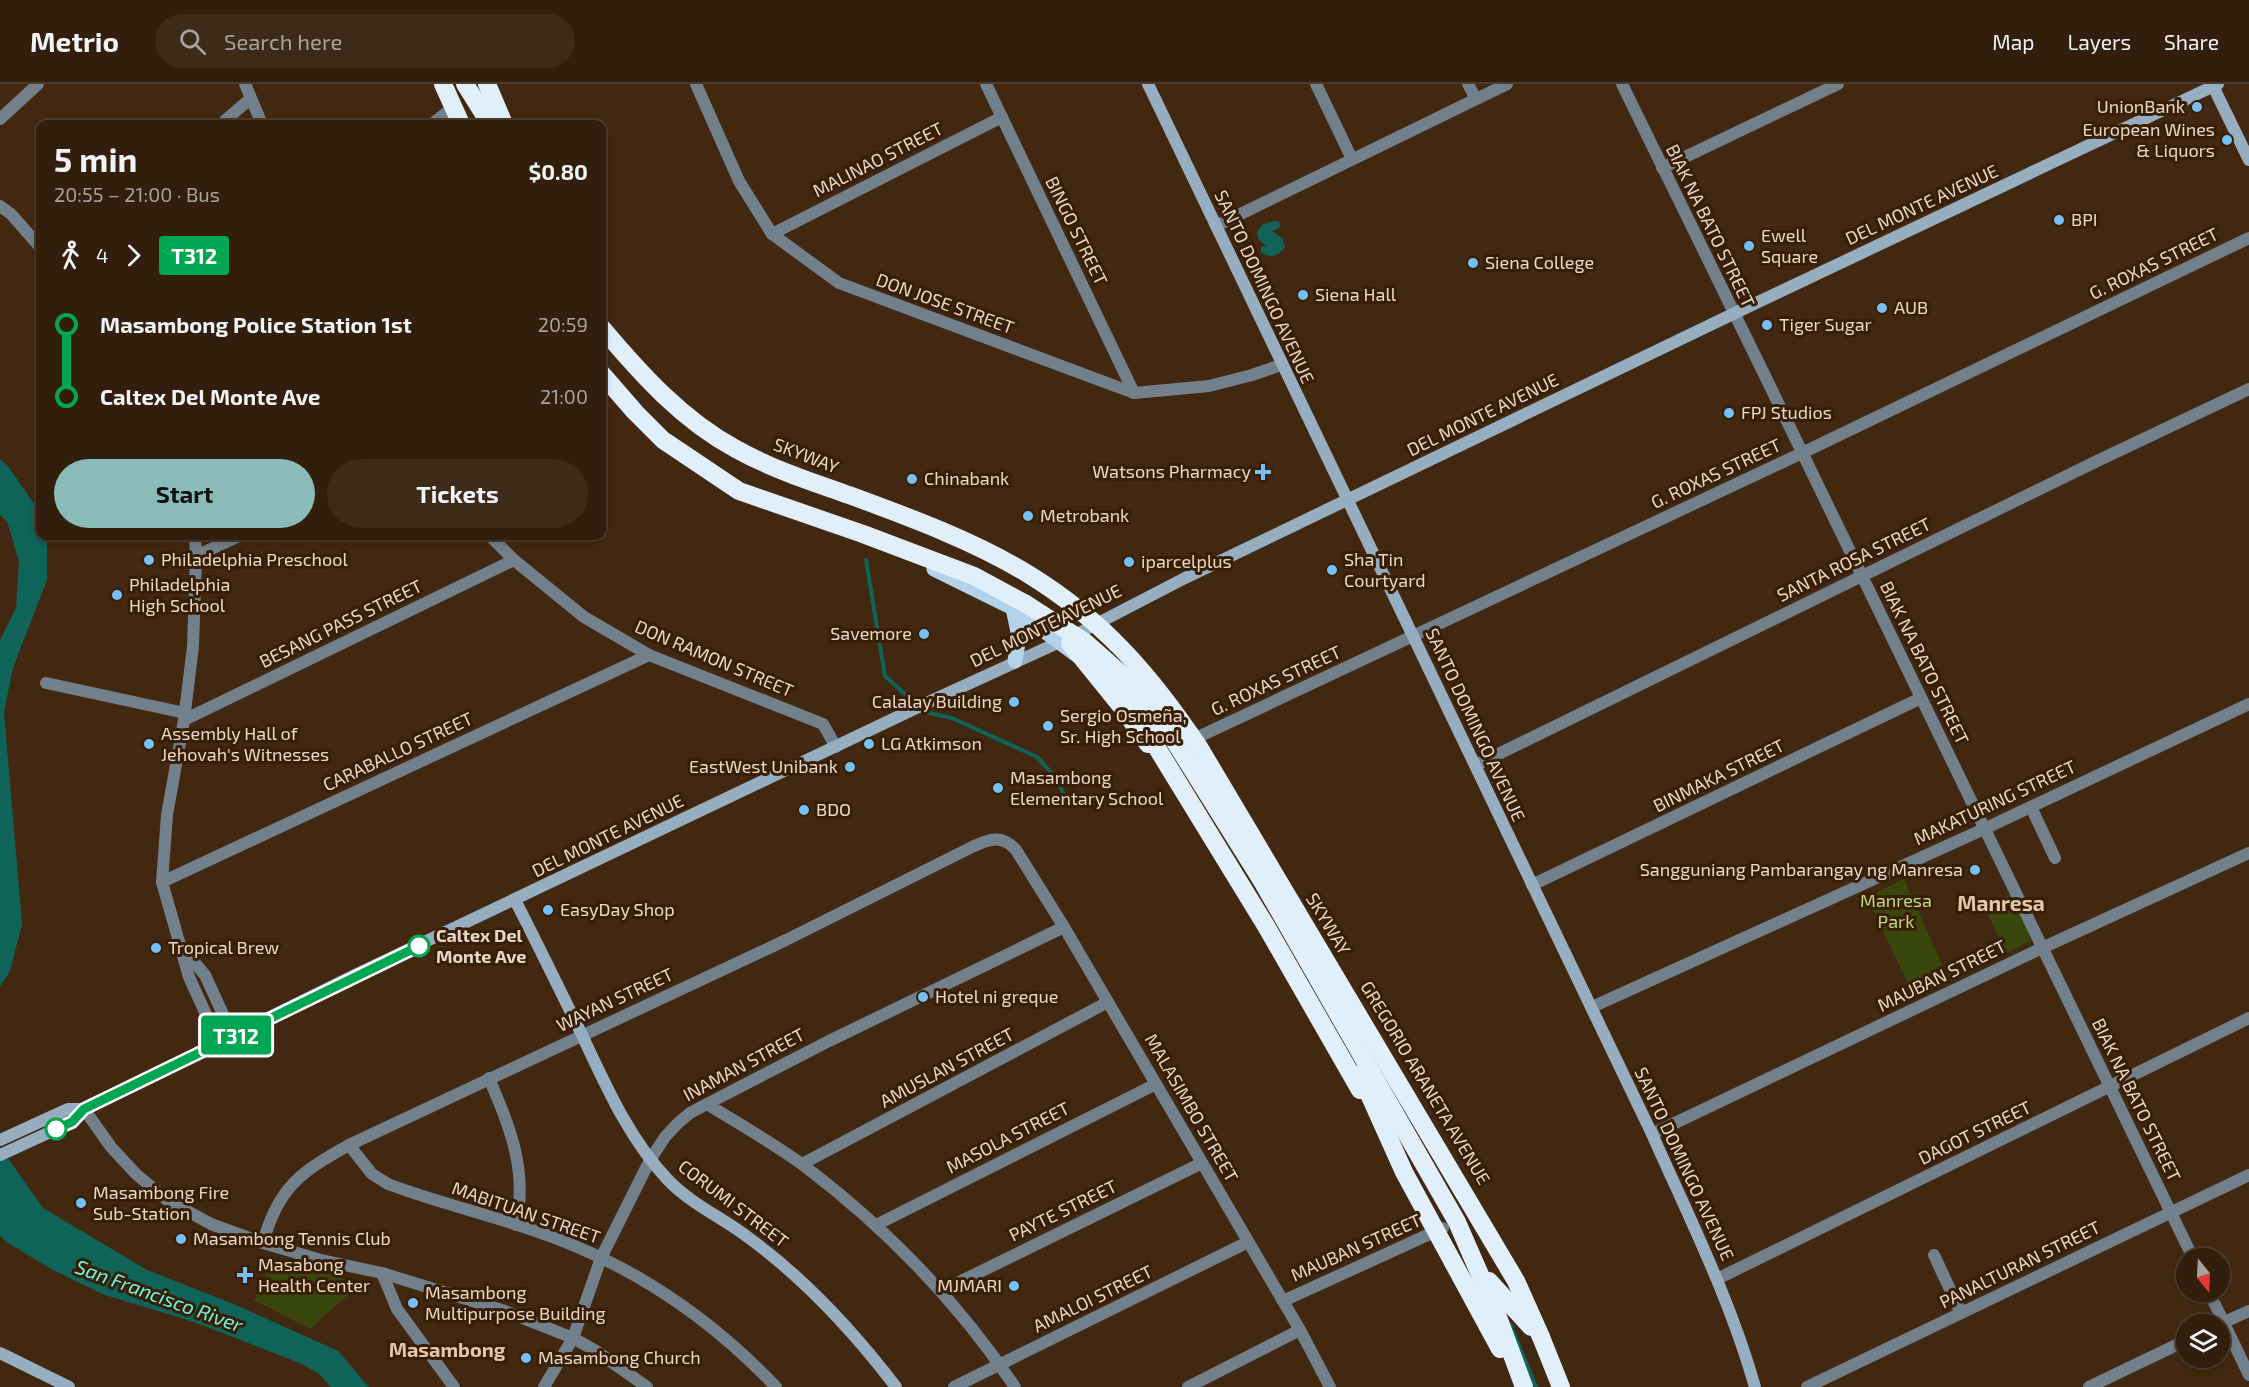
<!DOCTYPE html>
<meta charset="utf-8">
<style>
body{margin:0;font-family:"Exo 2",sans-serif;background:#3d2b1a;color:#f1f3f6;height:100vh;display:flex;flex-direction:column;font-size:22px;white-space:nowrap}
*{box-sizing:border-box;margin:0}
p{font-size:20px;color:#a8a29d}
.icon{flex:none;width:33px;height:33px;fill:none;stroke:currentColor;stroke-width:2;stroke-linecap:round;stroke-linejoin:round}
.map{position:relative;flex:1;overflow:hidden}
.panel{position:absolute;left:36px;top:36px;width:570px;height:420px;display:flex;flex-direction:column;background:#321e0c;border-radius:12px;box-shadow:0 3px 9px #0003,0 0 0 2px #4d3c2d}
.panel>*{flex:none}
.badge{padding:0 12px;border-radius:4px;font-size:21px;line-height:39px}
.needle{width:39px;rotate:162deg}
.fabs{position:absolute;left:2176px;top:1164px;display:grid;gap:12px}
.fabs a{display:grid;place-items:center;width:54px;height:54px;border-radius:50%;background:#321e0c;box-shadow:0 3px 9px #0003,0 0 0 2px #4d3c2d;font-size:30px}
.map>.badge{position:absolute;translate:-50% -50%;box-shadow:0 0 0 3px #fff}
.legs{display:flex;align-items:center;gap:9px;height:66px;padding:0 18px;font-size:20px}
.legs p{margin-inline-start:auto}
.summary{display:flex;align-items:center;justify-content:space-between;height:102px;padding:0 18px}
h1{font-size:33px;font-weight:700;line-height:45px}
.button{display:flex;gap:12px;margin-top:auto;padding:12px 18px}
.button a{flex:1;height:69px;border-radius:36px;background:#8bbbb9;color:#111;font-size:24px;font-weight:700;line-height:69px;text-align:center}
.button a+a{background:#3d2b1a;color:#f1f3f6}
ul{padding:0 18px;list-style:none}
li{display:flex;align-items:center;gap:21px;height:72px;font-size:22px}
li i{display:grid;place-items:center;width:9px;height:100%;margin:0 8px;background:currentColor}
li i::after{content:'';width:15px;height:15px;margin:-8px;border:4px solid;border-radius:50%;background:#321e0c}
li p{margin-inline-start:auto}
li:first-child i{background:linear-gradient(#0000 50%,currentColor 0)}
li:last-child i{background:linear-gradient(currentColor 50%,#0000 0)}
header{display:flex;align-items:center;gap:36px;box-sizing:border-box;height:84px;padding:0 30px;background:#321e0c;border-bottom:2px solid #4d3c2d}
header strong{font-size:28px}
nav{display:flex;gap:33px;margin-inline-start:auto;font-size:21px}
.search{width:420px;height:54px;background:#3d2b1a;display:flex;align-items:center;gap:15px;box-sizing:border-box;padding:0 21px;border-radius:33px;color:#a8a29d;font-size:22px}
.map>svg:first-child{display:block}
.green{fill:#39460c}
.water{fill:#0f6359}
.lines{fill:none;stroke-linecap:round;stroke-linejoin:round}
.stream{stroke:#0f6359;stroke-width:4}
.street{stroke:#72808c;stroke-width:12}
.secondary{stroke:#97aec0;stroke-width:12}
.primary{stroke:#b4d2e9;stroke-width:15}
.highway{stroke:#e1effb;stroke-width:18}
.highway-bridge{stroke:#e1effb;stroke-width:18}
.line-1-casing{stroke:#fff;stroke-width:14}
.line-1{stroke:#00a651;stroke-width:9}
.poi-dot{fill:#76c0f7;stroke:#371e05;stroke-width:2}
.stop-1-dot{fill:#fff;stroke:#00a651;stroke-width:3}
.labels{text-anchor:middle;stroke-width:6;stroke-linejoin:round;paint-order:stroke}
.poi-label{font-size:18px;fill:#e9d8c9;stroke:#371e05;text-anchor:start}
.street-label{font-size:18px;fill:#e9d8c9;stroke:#371e05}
.park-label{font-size:18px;fill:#c0db7b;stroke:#371e05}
.stop-label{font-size:18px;font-weight:bold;fill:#e9d8c9;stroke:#371e05;text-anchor:start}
.water-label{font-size:20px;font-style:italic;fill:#6cf7e2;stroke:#371e05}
.neighbourhood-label{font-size:20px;font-weight:bold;fill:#e6c5a9;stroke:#371e05}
.quarter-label{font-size:21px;font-weight:bold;fill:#e6c5a9;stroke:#371e05}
</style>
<header>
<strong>Metrio</strong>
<div class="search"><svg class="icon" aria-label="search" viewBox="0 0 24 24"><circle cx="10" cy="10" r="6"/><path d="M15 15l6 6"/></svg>Search here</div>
<nav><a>Map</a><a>Layers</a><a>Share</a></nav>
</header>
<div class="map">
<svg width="2249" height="1303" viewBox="0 0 2249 1303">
<rect width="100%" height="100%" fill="#422810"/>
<g class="green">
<path d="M 1904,795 L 1949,896 L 1914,912 L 1867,813 Z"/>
<path d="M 2015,808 L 2037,854 L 2006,869 L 1984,822 Z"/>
<path d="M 274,1174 L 360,1200 L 310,1245 L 254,1216 Z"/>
</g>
<g class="water">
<path d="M 1274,137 L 1278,137 L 1281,143 L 1272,147 L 1282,154 L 1285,163 C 1279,172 1269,175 1261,168 L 1261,163 L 1266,162 L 1258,155 L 1257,147 L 1263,140 Z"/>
<path d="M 0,375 L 7,381 L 40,428 L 40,452 L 47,452 L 47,496 L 13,584 L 4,628 L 22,840 L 10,887 L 0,903 L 0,556 L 16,524 L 19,478 L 7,437 L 0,431 Z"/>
<path d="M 0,1063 L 43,1124 L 147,1186 L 236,1221 L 338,1267 L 369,1303 L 331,1303 L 319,1290 L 302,1280 L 194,1238 L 105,1211 L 53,1186 L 8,1159 L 0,1152 Z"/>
</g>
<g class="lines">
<g class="stream">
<path d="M 866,476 L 885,592 L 916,620"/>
<path d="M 922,625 L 925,628 L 952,634 L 1037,673 L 1057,695 L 1068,720"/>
<path d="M 1510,1240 L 1536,1303"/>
</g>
<g class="street">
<path d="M 245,0 L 262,40"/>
<path d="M 696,0 L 739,97 L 772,150 L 839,199 L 1134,309 L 1209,302 L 1252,291 L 1281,281"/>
<path d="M 986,0 L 1134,309"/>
<path d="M 1316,0 L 1352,75"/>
<path d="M 1468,0 L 1476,15"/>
<path d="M 1622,0 L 1766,294 L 2193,1174"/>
<path d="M 0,35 L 38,0"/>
<path d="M 221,40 L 250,15"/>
<path d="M 432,40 L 450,26"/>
<path d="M 1662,84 L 1838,0"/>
<path d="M 0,122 L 11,130 L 40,163"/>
<path d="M 1216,142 L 1507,0"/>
<path d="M 772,150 L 1002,33"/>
<path d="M 195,452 L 196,472 L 193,562 L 184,636 L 167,731 L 162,798 L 189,893 L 219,959"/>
<path d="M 490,452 L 514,476 L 584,533 L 649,571 L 823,640 L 836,663"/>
<path d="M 196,472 L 239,452"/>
<path d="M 46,599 L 185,629"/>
<path d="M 184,636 L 514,476"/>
<path d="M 1196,654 L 1802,369 L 2249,154"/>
<path d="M 1476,681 L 2095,378 L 2249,305"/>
<path d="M 2031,723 L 2055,774"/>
<path d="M 162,798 L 649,571"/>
<path d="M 1532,801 L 1921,614"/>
<path d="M 183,865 L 205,891 L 233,952"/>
<path d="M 1592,923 L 1984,745 L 2249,620"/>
<path d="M 489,994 C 510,1044 528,1086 516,1141"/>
<path d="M 707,1020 C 739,1040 773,1059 803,1081 C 885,1143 958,1218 1015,1303"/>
<path d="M 84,1025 L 111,1063 L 136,1090 L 167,1116 L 211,1140 L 263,1159 L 321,1176 L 382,1189 L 505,1227 L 573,1254 L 596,1267 L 647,1303"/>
<path d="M 1652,1050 L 2042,864 L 2249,769"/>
<path d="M 349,1061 L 372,1090 L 388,1100 C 449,1123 514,1136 575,1162 C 651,1194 719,1243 776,1303"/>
<path d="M 802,1080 L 1108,918"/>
<path d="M 876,1141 L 1156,1000"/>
<path d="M 263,1159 C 278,1103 301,1088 349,1061 L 786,856 L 972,763 C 989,755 1002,750 1016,766 L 1064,843 L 1300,1246 L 1330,1303"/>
<path d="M 1934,1171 L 1961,1229"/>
<path d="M 382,1189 L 397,1225 L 454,1303"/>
<path d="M 1717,1195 L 2249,934"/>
<path d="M 941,1207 L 1202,1079"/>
<path d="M 2209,1208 L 2249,1291"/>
<path d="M 1283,1217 L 1443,1144"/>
<path d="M 2220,1240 L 2249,1227"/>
<path d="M 544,1303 L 573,1254 L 601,1174 L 650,1076 L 665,1053 L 678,1039 L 690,1029 L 707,1020 L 829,957 L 1064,843"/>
<path d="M 954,1303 L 1248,1158"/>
<path d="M 1188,1303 L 1300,1246"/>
<path d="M 1807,1303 L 2249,1091"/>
<path d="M 2089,1303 L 2187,1256"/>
</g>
<g class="secondary">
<path d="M 1148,0 L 1652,1050 C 1689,1133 1730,1215 1755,1303"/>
<path d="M 2212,0 L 2249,76"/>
<path d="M 515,816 C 538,861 560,906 582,951 C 606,1002 629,1055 668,1096 C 691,1120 723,1134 749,1154 C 805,1195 854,1248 896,1303"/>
<path d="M 0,1056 L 68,1025 L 84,1025"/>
<path d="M 0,1071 L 72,1038 L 84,1025 L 353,892 L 933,616 L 1077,550 L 1185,494 L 1733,230 L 2218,0"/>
<path d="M 0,1269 L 69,1303"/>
</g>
<g class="primary">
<path d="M 934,485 L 1013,524 L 1078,572"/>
<path d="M 1013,524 L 1019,553 L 1015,577"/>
</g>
<g class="highway">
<path d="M 487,0 L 504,40"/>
<path d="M 602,290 L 635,328 L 663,356 L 739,407 L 863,450 L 974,492 L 1026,520"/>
<path d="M 1541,1253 L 1561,1303"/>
</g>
<g class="highway-bridge">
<path d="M 443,0 L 461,40"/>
<path d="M 465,0 L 490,40"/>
<path d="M 602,244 C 641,290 682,336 736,365 C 772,385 811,398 849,411 C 909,433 974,457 1028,490 C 1103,536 1150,590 1199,663 L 1516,1197 L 1541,1253"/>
<path d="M 1026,520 L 1085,558 L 1147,613 L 1262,797 L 1457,1138 L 1495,1225 L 1524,1303"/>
<path d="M 1070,559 L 1121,622 L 1148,660"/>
<path d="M 1104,589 L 1147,634 L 1156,647"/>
<path d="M 1146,646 L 1266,842 L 1360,1006"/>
<path d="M 1360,990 L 1404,1088 L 1500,1265"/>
<path d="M 1489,1197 L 1531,1243"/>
</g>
</g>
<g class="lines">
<g class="line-1-casing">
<path id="line-1" d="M 56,1045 L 72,1038 L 84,1025 L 419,862"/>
</g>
<use href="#line-1" class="line-1"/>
</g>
<g class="poi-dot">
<circle cx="2197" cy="23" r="6"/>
<circle cx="2227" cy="56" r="6"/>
<circle cx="2059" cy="136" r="6"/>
<circle cx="1749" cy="162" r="6"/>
<circle cx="1473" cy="179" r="6"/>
<circle cx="1303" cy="211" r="6"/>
<circle cx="1882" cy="224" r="6"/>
<circle cx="1767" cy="241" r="6"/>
<circle cx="1729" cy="329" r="6"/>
<path d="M1260 379h6v6h6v6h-6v6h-6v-6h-6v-6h6z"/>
<circle cx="912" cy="395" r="6"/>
<circle cx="1028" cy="432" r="6"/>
<circle cx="149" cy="476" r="6"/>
<circle cx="1129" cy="478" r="6"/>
<circle cx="1332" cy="486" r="6"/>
<circle cx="117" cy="511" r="6"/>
<circle cx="924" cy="550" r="6"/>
<circle cx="1014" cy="618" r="6"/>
<circle cx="1048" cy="642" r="6"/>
<circle cx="149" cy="660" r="6"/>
<circle cx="869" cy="660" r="6"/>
<circle cx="850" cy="683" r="6"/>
<circle cx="998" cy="704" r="6"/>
<circle cx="804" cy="726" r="6"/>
<circle cx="1975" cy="786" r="6"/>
<circle cx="548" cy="826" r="6"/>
<circle cx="156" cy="864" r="6"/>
<circle cx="923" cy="913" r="6"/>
<circle cx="81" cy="1119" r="6"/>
<circle cx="181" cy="1155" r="6"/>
<path d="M242 1182h6v6h6v6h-6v6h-6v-6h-6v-6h6z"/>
<circle cx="1014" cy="1202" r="6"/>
<circle cx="413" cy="1219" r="6"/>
<circle cx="526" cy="1274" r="6"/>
</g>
<g class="stop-1-dot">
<circle cx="419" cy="862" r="10"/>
<circle cx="56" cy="1045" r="10"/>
</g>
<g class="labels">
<g class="poi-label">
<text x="2185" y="29" text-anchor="end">UnionBank</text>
<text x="2215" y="52" text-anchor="end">European Wines<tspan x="2215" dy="21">&amp; Liquors</tspan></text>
<text x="2071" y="142">BPI</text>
<text x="1761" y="158">Ewell<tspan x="1761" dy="21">Square</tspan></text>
<text x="1485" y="185">Siena College</text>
<text x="1315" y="217">Siena Hall</text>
<text x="1894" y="230">AUB</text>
<text x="1779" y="247">Tiger Sugar</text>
<text x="1741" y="335">FPJ Studios</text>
<text x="1251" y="394" text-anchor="end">Watsons Pharmacy</text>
<text x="924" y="401">Chinabank</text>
<text x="1040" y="438">Metrobank</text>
<text x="161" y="482">Philadelphia Preschool</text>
<text x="1344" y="482">Sha Tin<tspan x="1344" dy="21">Courtyard</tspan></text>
<text x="1141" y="484">iparcelplus</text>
<text x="129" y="507">Philadelphia<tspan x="129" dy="21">High School</tspan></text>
<text x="912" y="556" text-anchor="end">Savemore</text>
<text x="1002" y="624" text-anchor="end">Calalay Building</text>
<text x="1060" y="638">Sergio Osmeña,<tspan x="1060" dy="21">Sr. High School</tspan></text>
<text x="161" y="656">Assembly Hall of<tspan x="161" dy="21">Jehovah's Witnesses</tspan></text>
<text x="881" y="666">LG Atkimson</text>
<text x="838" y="689" text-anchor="end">EastWest Unibank</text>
<text x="1010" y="700">Masambong<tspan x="1010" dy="21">Elementary School</tspan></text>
<text x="816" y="732">BDO</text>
<text x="1963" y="792" text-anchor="end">Sangguniang Pambarangay ng Manresa</text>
<text x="560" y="832">EasyDay Shop</text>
<text x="168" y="870">Tropical Brew</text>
<text x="935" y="919">Hotel ni greque</text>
<text x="93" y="1115">Masambong Fire<tspan x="93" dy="21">Sub-Station</tspan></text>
<text x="193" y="1161">Masambong Tennis Club</text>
<text x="258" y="1187">Masabong<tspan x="258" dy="21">Health Center</tspan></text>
<text x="1002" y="1208" text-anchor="end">MJMARI</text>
<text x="425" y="1215">Masambong<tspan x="425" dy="21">Multipurpose Building</tspan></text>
<text x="538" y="1280">Masambong Church</text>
</g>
<g class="street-label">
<text transform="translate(878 76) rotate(-27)" y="6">MALINAO STREET</text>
<text transform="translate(1922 121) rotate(-25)" y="6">DEL MONTE AVENUE</text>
<text transform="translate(1710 142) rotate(64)" y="6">BIAK NA BATO STREET</text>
<text transform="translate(1076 147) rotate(64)" y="6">BINGO STREET</text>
<text transform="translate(2154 180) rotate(-26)" y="6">G. ROXAS STREET</text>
<text transform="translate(1264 203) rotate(65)" y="6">SANTO DOMINGO AVENUE</text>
<text transform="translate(945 220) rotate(20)" y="6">DON JOSE STREET</text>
<text transform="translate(1483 331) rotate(-26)" y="6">DEL MONTE AVENUE</text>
<text transform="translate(806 372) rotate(21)" y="6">SKYWAY</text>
<text transform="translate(1716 390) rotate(-25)" y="6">G. ROXAS STREET</text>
<text transform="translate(1854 476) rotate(-26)" y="6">SANTA ROSA STREET</text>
<text transform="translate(341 540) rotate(-26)" y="6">BESANG PASS STREET</text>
<text transform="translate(1046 542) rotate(-26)" y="6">DEL MONTE AVENUE</text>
<text transform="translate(714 575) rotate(23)" y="6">DON RAMON STREET</text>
<text transform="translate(1924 579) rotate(64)" y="6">BIAK NA BATO STREET</text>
<text transform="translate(1276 597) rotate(-25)" y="6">G. ROXAS STREET</text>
<text transform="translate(1475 641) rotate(65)" y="6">SANTO DOMINGO AVENUE</text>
<text transform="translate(398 668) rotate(-25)" y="6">CARABALLO STREET</text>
<text transform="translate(1719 692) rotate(-26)" y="6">BINMAKA STREET</text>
<text transform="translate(1995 719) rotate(-25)" y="6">MAKATURING STREET</text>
<text transform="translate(608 752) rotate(-26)" y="6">DEL MONTE AVENUE</text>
<text transform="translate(1328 840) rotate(59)" y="6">SKYWAY</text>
<text transform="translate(1942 892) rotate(-26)" y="6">MAUBAN STREET</text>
<text transform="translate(615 916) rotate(-25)" y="6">WAYAN STREET</text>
<text transform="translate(744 981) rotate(-28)" y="6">INAMAN STREET</text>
<text transform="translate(947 984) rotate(-28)" y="6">AMUSLAN STREET</text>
<text transform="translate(1425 999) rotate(59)" y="6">GREGORIO ARANETA AVENUE</text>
<text transform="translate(2136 1016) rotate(64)" y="6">BIAK NA BATO STREET</text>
<text transform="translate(1191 1024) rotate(60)" y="6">MALASIMBO STREET</text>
<text transform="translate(1975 1049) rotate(-26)" y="6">DAGOT STREET</text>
<text transform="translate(1008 1054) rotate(-27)" y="6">MASOLA STREET</text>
<text transform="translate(1684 1080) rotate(65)" y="6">SANTO DOMINGO AVENUE</text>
<text transform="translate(733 1120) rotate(37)" y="6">CORUMI STREET</text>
<text transform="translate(1063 1127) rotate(-26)" y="6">PAYTE STREET</text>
<text transform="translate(526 1129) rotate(19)" y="6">MABITUAN STREET</text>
<text transform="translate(1356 1164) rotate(-24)" y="6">MAUBAN STREET</text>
<text transform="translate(2020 1181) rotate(-26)" y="6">PANALTURAN STREET</text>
<text transform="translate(1093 1215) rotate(-26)" y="6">AMALOI STREET</text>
</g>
<g class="park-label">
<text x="1896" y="823">Manresa<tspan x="1896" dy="21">Park</tspan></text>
</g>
<g class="stop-label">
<text x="436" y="858">Caltex Del<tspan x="436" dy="21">Monte Ave</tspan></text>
</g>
<g class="water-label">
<text transform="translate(159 1212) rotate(20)" y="7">San Francisco River</text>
</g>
<g class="neighbourhood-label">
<text x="447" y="1273">Masambong</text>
</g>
<g class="quarter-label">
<text x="2001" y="827">Manresa</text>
</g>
</g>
</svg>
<div class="fabs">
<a><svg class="needle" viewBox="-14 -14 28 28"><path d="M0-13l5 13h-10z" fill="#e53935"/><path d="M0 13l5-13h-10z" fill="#a8a29d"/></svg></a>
<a><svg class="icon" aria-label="layers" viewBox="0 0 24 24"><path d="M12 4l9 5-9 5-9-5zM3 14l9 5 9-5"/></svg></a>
</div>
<b class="badge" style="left:236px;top:951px;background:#00a651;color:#fff">T312</b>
<section class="panel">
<div class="summary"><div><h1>5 min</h1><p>20:55 – 21:00 · Bus</p></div><b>$0.80</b></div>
<div class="legs"><svg class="icon" aria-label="walk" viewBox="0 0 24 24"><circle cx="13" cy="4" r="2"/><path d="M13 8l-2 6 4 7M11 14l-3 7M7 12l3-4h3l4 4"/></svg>4<svg class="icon" aria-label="forward" viewBox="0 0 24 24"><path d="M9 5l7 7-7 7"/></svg><b class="badge" style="background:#00a651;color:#fff">T312</b></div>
<ul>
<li><i style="color:#00a651"></i><b>Masambong Police Station 1st</b><p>20:59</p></li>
<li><i style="color:#00a651"></i><b>Caltex Del Monte Ave</b><p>21:00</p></li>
</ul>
<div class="button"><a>Start</a><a>Tickets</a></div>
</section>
</div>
